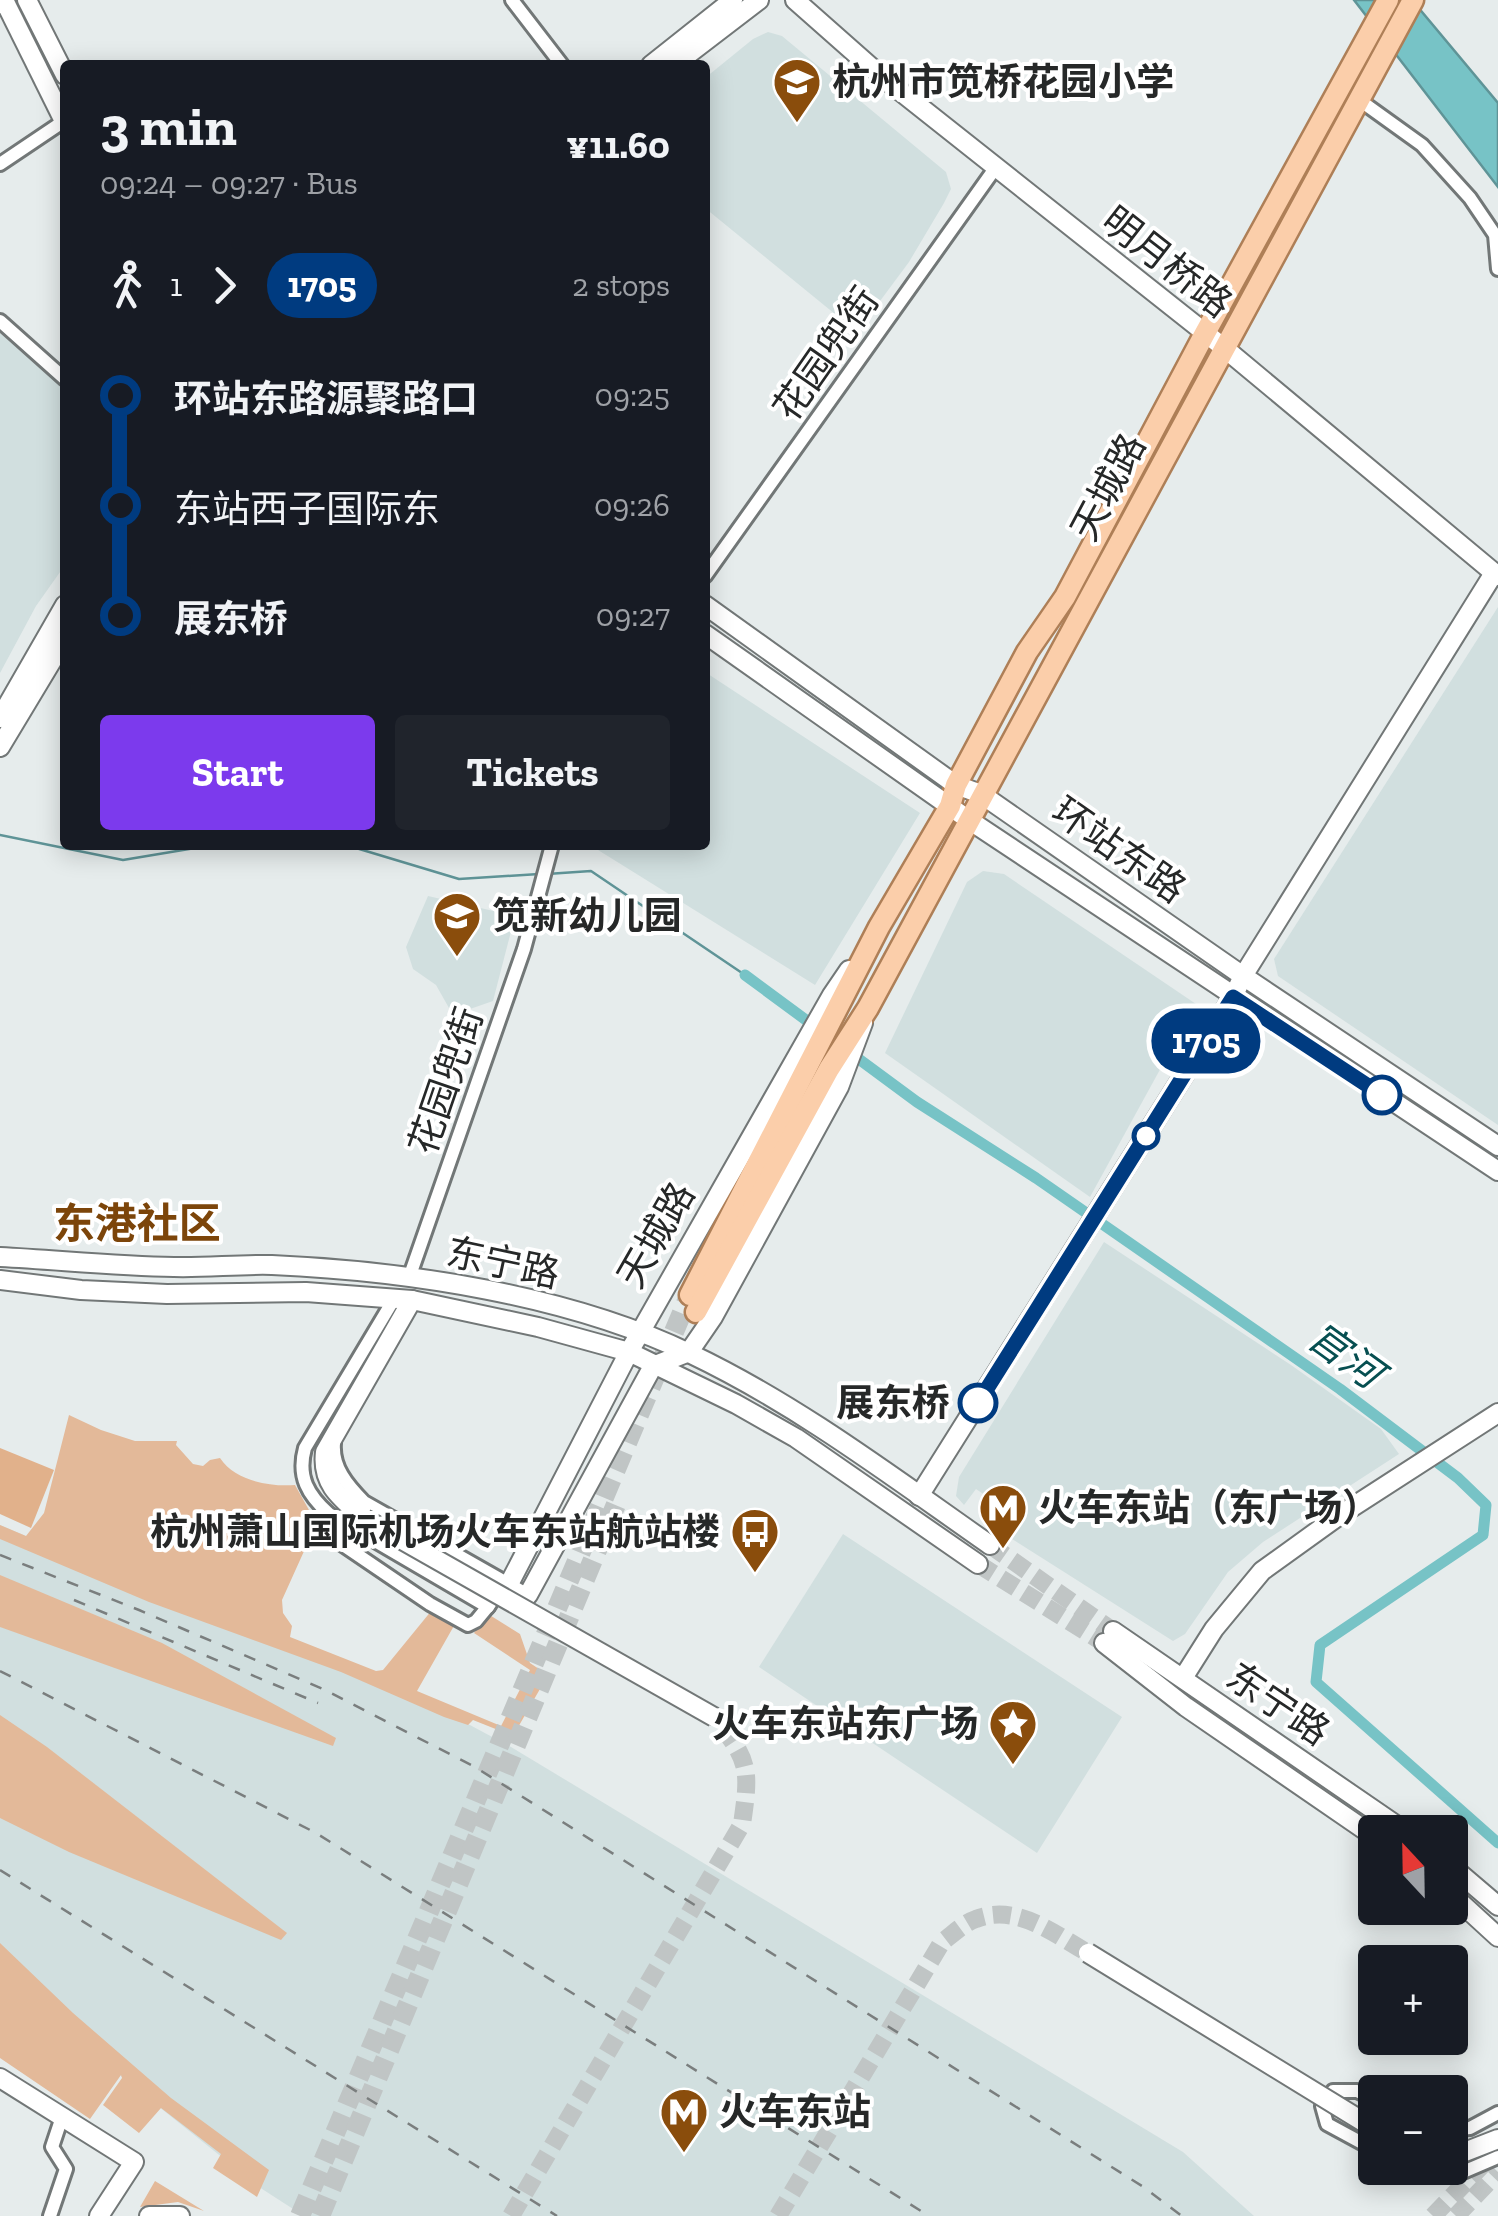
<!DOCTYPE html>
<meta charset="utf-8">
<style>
body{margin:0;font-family:"Zilla Slab","Noto Sans SC",serif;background:#20242c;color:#f1f3f6;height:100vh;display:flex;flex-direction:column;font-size:38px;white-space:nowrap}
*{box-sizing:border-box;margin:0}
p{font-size:32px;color:#9ea1a6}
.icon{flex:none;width:55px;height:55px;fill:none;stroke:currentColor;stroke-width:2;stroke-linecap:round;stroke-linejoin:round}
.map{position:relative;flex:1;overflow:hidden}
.panel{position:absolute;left:60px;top:60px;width:650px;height:790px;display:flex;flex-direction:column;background:#171b24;border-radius:10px;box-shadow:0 5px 25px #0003}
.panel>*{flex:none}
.badge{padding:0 20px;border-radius:32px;font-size:35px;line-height:65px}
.needle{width:65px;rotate:338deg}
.fabs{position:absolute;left:1358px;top:1815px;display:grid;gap:20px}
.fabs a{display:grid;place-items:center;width:110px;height:110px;border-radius:10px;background:#171b24;box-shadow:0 5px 25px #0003;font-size:50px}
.map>.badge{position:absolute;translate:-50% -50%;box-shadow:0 0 0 5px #fff}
.legs{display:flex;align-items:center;gap:15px;height:110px;padding:0 40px;font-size:32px}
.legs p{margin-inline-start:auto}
.headline{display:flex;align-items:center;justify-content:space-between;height:170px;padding:0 40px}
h1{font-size:55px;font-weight:800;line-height:75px}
.action{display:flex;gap:20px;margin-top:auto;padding:20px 40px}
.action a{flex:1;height:115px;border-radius:10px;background:#7c3aed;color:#fff;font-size:40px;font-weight:800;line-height:115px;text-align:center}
.action a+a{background:#20242c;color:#f1f3f6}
ul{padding:0 40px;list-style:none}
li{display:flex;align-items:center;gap:35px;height:110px;font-size:38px}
li i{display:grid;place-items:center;width:15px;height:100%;margin:0 12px;background:currentColor}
li i::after{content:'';width:25px;height:25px;margin:-12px;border:8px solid;border-radius:50%;background:#171b24}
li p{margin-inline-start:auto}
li:first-child i{background:linear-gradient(#0000 50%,currentColor 0)}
li:last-child i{background:linear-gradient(currentColor 50%,#0000 0)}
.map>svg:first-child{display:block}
.built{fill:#d1dfdf}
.green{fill:#e3b999}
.forest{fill:#e1b18b}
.water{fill:#77c3c6;stroke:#5f9497;stroke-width:2.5}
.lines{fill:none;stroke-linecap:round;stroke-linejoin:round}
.stream{stroke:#5f9497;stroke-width:2.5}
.canal{stroke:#77c3c6;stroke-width:11}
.secondary-tunnel{stroke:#c0c5c5;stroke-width:18;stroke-dasharray:18 9;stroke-linecap:butt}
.primary-tunnel{stroke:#c0c5c5;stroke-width:20;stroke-dasharray:20 10;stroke-linecap:butt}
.street-casing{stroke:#727777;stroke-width:18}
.secondary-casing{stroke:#727777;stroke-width:22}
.primary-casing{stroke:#ae7f57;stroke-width:25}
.street{stroke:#fff;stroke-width:12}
.secondary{stroke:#fff;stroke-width:18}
.primary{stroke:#fbceaa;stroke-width:20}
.rail{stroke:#7a7e7e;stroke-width:2.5;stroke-dasharray:12 12;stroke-linecap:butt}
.secondary-bridge-casing{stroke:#727777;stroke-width:22;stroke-linecap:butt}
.secondary-bridge{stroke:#fff;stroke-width:18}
.line-1-casing{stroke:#fff;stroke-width:22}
.line-1{stroke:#003b80;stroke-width:15}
.stop-1-dot{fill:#fff;stroke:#003b80;stroke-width:5}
.labels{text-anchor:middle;stroke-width:8;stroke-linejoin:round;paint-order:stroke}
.poi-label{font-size:38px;font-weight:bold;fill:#262828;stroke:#fff;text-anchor:start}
.street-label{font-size:38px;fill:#262828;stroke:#fff}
.stop-label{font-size:38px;font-weight:bold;fill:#262828;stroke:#fff;text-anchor:end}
.water-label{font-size:40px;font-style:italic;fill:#074f51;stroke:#fff}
.quarter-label{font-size:42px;font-weight:bold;fill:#7c450a;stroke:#fff}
</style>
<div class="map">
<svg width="1498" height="2216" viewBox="0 0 1498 2216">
<rect width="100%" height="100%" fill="#e6ecec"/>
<g class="built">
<path d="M 768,32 L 782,36 L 946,172 L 951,189 L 944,203 L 909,262 L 857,332 L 705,208 L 705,78 L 753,39 Z"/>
<path d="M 0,333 L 65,390 L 65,565 L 36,606 L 0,673 Z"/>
<path d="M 1498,607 L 1498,1125 L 1278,976 L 1274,959 Z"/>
<path d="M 705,672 L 920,813 L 815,985 L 590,845 L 705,845 Z"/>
<path d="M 983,871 L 1004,874 L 1196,1004 L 1090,1197 L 885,1053 L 967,882 Z"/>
<path d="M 428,896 L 515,916 L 493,1001 L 470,1009 L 449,1008 L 436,985 L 413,969 L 406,947 Z"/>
<path d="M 1104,1242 L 1291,1365 L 1381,1429 L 1399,1454 L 1263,1542 L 1228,1572 L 1185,1634 L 1173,1641 L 993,1527 L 1005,1509 L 976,1489 L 964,1505 L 956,1496 L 959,1477 Z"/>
<path d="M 0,1525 L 468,1724 L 511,1747 L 1183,2152 L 1254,2216 L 304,2216 L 259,2187 L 123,2078 L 0,1964 Z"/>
<path d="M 843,1534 L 1122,1717 L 1037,1853 L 759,1667 Z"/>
</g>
<g class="green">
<path d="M 69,1415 L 101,1430 L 135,1441 L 177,1441 L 176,1445 L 193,1464 L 203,1466 L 210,1460 L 220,1458 C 235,1481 270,1487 295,1485 L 309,1510 L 319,1518 L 282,1600 L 283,1613 L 292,1626 L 290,1637 L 376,1671 L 383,1670 L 432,1610 L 455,1624 L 417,1691 L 501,1726 L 530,1670 L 474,1633 L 488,1614 L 520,1634 L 530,1663 L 548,1675 L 513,1736 L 473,1720 L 468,1725 L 444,1717 L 341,1672 L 149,1602 L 0,1539 L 0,1525 L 26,1536 L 44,1513 Z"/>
<path d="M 0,1575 L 162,1643 L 336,1738 L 333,1746 L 0,1627 Z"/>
<path d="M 0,1715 L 47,1747 L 287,1933 L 281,1940 L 69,1852 L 0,1818 Z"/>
<path d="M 0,1943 L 73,2013 L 171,2098 L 269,2170 L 257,2197 L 213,2168 L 221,2154 L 161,2108 L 139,2133 L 103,2105 L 122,2078 L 121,2075 L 90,2119 L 0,2058 Z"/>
<path d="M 155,2181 L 204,2211 L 178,2202 L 140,2207 Z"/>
</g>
<path class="forest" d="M 0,1448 L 54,1470 L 31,1528 L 0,1514 Z"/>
<path class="water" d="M 1354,0 L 1412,0 L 1498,103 L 1498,187 Z"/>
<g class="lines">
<g class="stream">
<path d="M 0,835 L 123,860 L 213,845"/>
<path d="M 346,845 L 459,879 L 539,874"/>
<path d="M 547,874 L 591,871 L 745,975"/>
</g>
<path class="canal" d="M 745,975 L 917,1102 L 1036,1178 L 1340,1389 L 1458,1478 L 1486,1505 L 1483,1535 L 1320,1645 L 1316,1682 L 1498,1843"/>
<g class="secondary-tunnel">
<path d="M 990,1545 L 1113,1631"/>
<path d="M 978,1564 L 1104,1643"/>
<path d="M 511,2216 L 742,1824 C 750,1769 750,1761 714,1717"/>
<path d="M 778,2216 L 942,1942 C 952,1935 964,1923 976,1919 C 1017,1903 1054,1934 1088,1953"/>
<path d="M 1433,2216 L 1498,2149"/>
<path d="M 1456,2216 L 1498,2172"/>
</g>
<g class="primary-tunnel">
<path d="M 300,2216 L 687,1301"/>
<path d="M 320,2216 L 617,1502"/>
</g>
<g class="street-casing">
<g id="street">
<path d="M 512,0 L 562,65"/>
<path d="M 1358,99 L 1422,145 L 1470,198 L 1495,235 L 1498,269"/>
<path d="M 0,164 L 64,121"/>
<path d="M 0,321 L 65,379"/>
<path d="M 705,576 L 996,167"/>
<path d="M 409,1278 L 524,949 L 552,845"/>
<path d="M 394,1299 L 305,1448 C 297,1477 308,1495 329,1514 L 488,1607"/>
<path d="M 334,1443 C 332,1467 347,1485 364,1502 L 528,1595"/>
<path d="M 324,1532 L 430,1604 L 468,1625 L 476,1621 L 490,1604"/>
<path d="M 1375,2100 L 1357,2091 L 1333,2091 L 1322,2106 L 1327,2124 L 1375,2150"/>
<path d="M 1450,2130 L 1470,2128 L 1498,2113"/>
<path d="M 1417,2168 L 1463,2172 L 1498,2157"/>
<path d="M 50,2216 L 66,2169 L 52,2147 L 62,2117"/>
</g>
</g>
<g class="secondary-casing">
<g id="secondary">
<path d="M 4,0 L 65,123"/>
<path d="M 27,0 L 65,75"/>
<path d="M 795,0 L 881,76 L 1223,347 L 1498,576"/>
<path d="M 651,65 L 733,0"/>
<path d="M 674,65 L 759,0"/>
<path d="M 705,605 L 956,785 L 981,794 L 1243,976 L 1498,1146"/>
<path d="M 705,634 L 969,820 L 1498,1171"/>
<path d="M 0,718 L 65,605"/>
<path d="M 0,747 L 65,639"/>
<path d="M 0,1257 C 58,1260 116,1266 174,1267 C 206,1268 239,1264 272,1265 C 408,1271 568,1295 691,1354 C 798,1405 894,1478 990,1545"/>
<path d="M 0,1280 L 81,1290 L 167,1294 L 306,1292 L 412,1300 L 538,1327 L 629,1352 L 736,1404 L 796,1438 L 978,1564"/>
<path d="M 919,1496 L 1233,997 L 1243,976 L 1494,573"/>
<path d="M 365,1519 C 342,1499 321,1485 325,1452 L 412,1300"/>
<path d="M 508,1586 L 629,1352 L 832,995 L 849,970"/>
<path d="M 528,1595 L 653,1366 L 689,1352 L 713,1317 L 839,1087 L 863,1023"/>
<path d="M 1113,1631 L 1406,1832"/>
<path d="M 1104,1643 L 1186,1707 L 1375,1837"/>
<path d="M 1183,1678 L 1214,1629 L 1262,1571 L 1337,1517 L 1498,1413"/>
<path d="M 1450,1865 L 1498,1906"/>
<path d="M 1450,1893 L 1498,1937"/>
<path d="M 0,2078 L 134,2162 L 99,2216"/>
<path d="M 1450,2154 L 1462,2153 L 1498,2139"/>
<path d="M 149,2216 L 180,2216"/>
</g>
</g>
<g class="primary-casing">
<g id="primary">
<path d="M 690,1295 L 879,927 L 950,806 L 956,785 L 1027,652 L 1065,597 L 1204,335 L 1388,0"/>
<path d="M 696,1312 L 829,1069 L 868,1008 L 1413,0"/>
</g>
</g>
<use href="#street" class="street"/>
<use href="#secondary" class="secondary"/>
<use href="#primary" class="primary"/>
<g class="rail">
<path d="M 0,1555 L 139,1610 L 323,1689 L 475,1767 L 1142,2186 L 1182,2216"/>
<path d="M 74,1600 L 318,1703"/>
<path d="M 0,1671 L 316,1833 L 929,2216"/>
<path d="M 0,1870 L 557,2216"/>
</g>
<g class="secondary-bridge-casing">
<g id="secondary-bridge">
<path d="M 365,1519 L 714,1717"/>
<path d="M 1088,1953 L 1375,2129"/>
</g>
</g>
<use href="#secondary-bridge" class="secondary-bridge"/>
</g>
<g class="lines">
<g class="line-1-casing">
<path id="line-1" d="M 978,1403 L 1233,997 L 1382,1095"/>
</g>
<use href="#line-1" class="line-1"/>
</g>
<defs>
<g id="school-pin" transform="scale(2.5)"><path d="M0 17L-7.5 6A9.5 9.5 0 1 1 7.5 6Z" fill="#8a4d0c" stroke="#fff"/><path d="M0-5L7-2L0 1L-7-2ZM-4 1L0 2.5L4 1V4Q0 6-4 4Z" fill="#fff"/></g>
<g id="metro-pin" transform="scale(2.5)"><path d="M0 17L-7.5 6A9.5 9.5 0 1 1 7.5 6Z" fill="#8a4d0c" stroke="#fff"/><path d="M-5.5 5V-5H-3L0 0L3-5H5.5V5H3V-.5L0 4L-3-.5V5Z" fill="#fff"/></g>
<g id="bus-pin" transform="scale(2.5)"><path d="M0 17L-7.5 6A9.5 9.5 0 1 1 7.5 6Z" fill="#8a4d0c" stroke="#fff"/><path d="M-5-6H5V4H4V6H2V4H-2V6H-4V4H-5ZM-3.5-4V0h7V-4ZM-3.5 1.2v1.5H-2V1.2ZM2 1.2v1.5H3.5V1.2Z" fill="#fff"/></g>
<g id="sight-pin" transform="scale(2.5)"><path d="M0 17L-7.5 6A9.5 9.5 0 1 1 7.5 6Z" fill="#8a4d0c" stroke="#fff"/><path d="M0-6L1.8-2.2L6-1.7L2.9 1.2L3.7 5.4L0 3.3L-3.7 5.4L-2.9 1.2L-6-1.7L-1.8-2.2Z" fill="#fff"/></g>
</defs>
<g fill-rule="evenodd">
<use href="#school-pin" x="797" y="82"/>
<use href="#school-pin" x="457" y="916"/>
<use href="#metro-pin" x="1003" y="1508"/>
<use href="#bus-pin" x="755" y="1532"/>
<use href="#sight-pin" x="1013" y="1724"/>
<use href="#metro-pin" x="684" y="2112"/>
</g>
<g class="stop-1-dot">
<circle cx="1382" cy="1095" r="18"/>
<circle cx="1146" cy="1136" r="12"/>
<circle cx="978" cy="1403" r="18"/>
</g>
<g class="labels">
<g class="poi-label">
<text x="832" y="95">杭州市笕桥花园小学</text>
<text x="492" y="929">笕新幼儿园</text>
<text x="1038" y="1521">火车东站（东广场）</text>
<text x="720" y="1545" text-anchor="end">杭州萧山国际机场火车东站航站楼</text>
<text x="978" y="1737" text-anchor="end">火车东站东广场</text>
<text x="719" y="2125">火车东站</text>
</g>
<g class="street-label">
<text transform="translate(1167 262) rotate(38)" y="13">明月桥路</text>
<text transform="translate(826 354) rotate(-55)" y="13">花园兜街</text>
<text transform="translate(1108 487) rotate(-62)" y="13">天城路</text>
<text transform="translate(1119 850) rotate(35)" y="13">环站东路</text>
<text transform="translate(446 1081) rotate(-71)" y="13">花园兜街</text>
<text transform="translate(656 1235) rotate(-60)" y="13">天城路</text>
<text transform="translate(503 1263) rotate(12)" y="13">东宁路</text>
<text transform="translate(1278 1704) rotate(34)" y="13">东宁路</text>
</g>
<g class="stop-label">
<text x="950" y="1416">展东桥</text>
</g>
<g class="water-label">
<text transform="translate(1345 1355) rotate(36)" y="14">官河</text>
</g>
<g class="quarter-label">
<text x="137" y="1238">东港社区</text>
</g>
</g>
</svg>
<div class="fabs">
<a><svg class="needle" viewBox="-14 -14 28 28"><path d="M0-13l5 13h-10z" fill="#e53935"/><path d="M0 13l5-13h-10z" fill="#9ea1a6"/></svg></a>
<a>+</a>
<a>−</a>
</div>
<b class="badge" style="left:1206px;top:1041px;background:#003b80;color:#fff">1705</b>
<section class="panel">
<div class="headline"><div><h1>3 min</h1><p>09:24 – 09:27 · Bus</p></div><b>¥11.60</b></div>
<div class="legs"><svg class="icon" aria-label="walk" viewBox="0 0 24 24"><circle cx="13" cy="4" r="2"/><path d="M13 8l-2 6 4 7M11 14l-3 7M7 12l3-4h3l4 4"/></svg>1<svg class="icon" aria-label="forward" viewBox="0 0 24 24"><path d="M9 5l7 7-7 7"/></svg><b class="badge" style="background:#003b80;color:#fff">1705</b><p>2 stops</p></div>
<ul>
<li><i style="color:#003b80"></i><b>环站东路源聚路口</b><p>09:25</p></li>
<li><i style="color:#003b80"></i><span>东站西子国际东</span><p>09:26</p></li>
<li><i style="color:#003b80"></i><b>展东桥</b><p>09:27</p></li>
</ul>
<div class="action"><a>Start</a><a>Tickets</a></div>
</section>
</div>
